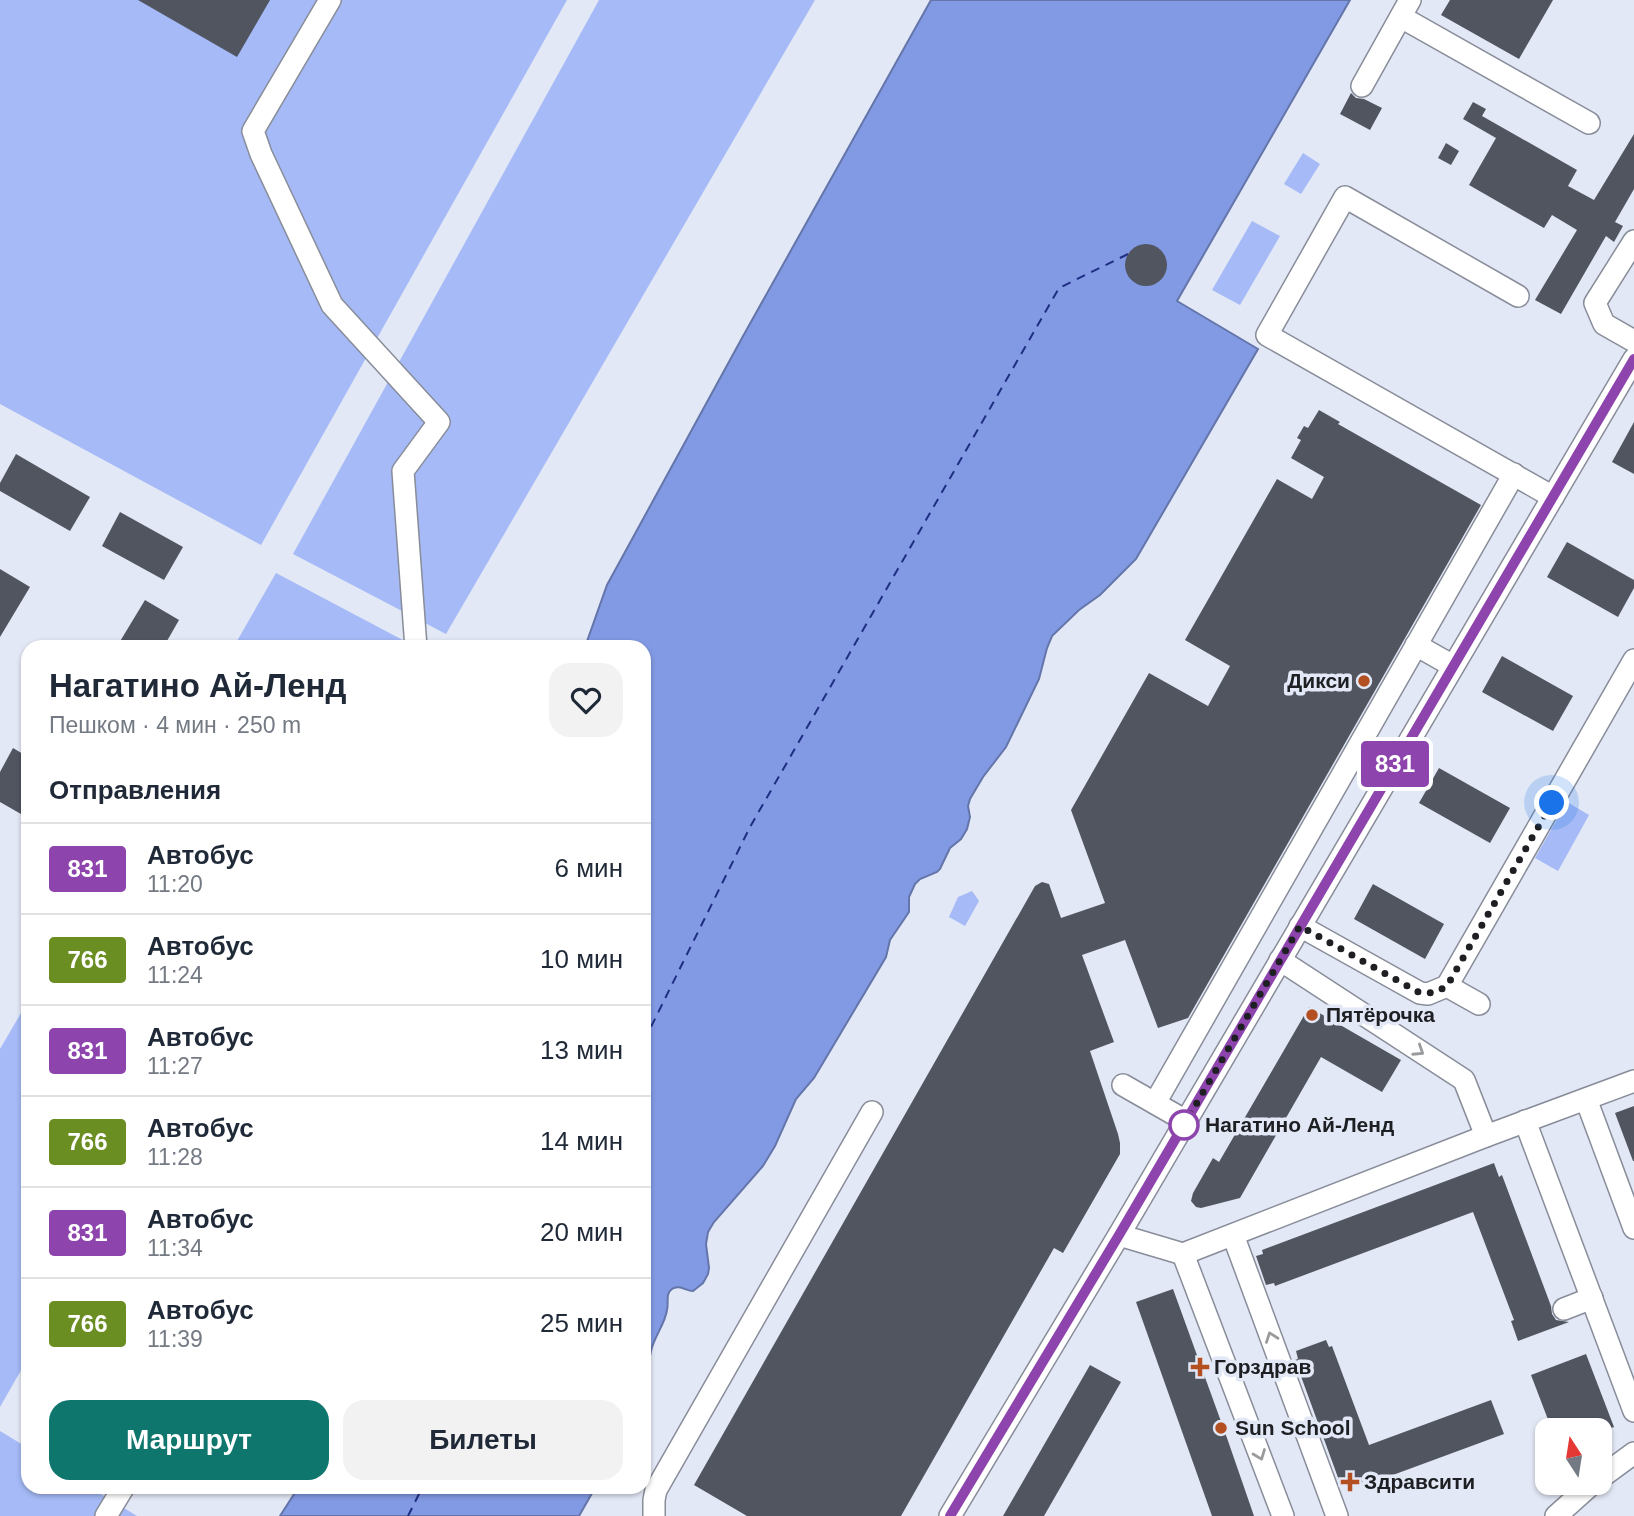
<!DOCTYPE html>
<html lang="ru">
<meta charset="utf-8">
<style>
body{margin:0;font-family:Helvetica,sans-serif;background:#f2f2f3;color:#1f2937;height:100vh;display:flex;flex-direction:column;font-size:26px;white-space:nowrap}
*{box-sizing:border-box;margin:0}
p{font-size:23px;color:#747a83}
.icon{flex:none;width:38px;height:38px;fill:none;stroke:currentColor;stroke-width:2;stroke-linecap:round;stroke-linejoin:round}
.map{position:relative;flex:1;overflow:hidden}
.sheet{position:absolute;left:21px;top:640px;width:630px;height:854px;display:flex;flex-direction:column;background:#fff;border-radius:21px;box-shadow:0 2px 5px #0004}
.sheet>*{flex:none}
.badge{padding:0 14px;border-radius:5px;font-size:24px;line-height:46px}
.needle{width:46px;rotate:348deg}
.controls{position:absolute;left:1535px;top:1418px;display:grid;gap:14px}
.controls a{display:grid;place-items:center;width:77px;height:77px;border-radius:14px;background:#fff;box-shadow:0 2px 5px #0004;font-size:35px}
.you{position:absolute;width:35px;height:35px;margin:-18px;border:5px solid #fff;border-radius:50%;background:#1a73e8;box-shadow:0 0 0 10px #1a73e833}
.map>.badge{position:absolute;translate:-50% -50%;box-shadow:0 0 0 4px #fff}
h2{padding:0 28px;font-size:26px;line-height:63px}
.round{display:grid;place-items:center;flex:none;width:74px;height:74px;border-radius:21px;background:#f2f2f3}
.summary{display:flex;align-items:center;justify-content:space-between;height:119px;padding:0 28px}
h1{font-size:33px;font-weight:700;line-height:52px}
.primary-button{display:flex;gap:14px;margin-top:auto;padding:14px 28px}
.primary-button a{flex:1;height:80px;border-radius:21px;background:#0f766e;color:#fff;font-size:28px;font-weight:700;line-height:80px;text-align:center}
.primary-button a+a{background:#f2f2f3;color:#1f2937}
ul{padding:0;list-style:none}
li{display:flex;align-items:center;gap:21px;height:91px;padding:0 28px;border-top:2px solid #e0e1e3}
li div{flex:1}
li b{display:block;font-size:26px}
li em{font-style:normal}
li .badge{min-width:77px;font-weight:700;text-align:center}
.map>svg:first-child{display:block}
.green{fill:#a5baf6}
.water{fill:#829ae4;stroke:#6475aa;stroke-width:2}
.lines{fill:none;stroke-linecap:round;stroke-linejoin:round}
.ferry{stroke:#1f2e83;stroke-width:2;stroke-dasharray:9 7;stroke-linecap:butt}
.building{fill:#515560}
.minor-casing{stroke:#888d99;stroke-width:24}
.minor{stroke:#fff;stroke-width:21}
.oneway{stroke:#999a9c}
.line-casing{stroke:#fff;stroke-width:16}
.line{stroke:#8e44ad;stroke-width:10}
.walk{stroke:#1d1f23;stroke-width:7;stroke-dasharray:0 12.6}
.poi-dot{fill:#b44f21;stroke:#e3e8f6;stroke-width:2.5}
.stop-dot{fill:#fff;stroke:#8e44ad;stroke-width:3.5}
.labels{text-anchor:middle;stroke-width:7;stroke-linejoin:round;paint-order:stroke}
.poi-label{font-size:21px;font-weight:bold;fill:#1d1f23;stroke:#e3e8f6;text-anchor:start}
.stop-label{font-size:21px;font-weight:bold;fill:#1d1f23;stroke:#e3e8f6;text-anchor:start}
</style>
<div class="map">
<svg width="1634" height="1516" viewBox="0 0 1634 1516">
<rect width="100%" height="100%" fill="#e3e8f6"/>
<g class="green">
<path d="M 0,0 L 567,0 L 261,545 L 0,404 Z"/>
<path d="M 599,0 L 815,0 L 446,634 L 293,554 Z"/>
<path d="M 1303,153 L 1320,164 L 1301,194 L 1284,184 Z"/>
<path d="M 1252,221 L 1280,236 L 1240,305 L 1212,290 Z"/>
<path d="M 276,573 L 416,647 L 233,648 Z"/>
<path d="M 1567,802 L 1589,815 L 1558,871 L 1535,858 Z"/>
<path d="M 972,891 L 979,901 L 965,926 L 949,917 L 958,897 Z"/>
<path d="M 28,1001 L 28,1358 L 0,1407 L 0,1049 Z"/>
<path d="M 0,1431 L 28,1448 L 28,1488 L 91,1488 L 137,1516 L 0,1516 Z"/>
</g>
<g class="water">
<path d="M 931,0 L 1350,0 L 1177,301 L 1258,349 L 1136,559 L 1100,595 L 1079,610 L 1052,636 L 1047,648 L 1039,679 L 1006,747 L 983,777 L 970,799 L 968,806 L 970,817 L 967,829 L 961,839 L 950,848 L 940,869 L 937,872 L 920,879 L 915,884 L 909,897 L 909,912 L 890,940 L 886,957 L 814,1078 L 796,1099 L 775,1146 L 763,1166 L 714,1222 L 708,1232 L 706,1244 L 709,1268 L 708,1274 L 703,1283 L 693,1291 C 686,1291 679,1284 672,1289 C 665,1294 669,1302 667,1310 C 665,1324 654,1337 651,1351 C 648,1363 652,1365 644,1378 L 644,648 L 585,647 L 607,585 L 742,338 Z"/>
<path d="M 298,1488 L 595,1488 L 579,1516 L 280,1516 Z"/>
</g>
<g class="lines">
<g class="ferry">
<path d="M 644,1041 L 750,827 L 1059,288 L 1128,254"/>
<path d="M 408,1516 L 422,1488"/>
</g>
</g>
<g class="building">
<path d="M 138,0 L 270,0 L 237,57 Z"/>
<path d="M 1450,0 L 1553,0 L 1519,59 L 1441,15 Z"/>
<path d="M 1351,93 L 1356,98 L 1364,99 L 1382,108 L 1370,130 L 1340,114 Z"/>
<path d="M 1473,102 L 1486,109 L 1482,116 L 1577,170 L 1568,186 L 1594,200 L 1634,134 L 1634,189 L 1615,222 L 1623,226 L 1614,242 L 1606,236 L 1561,314 L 1535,300 L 1577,230 L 1552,215 L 1544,228 L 1469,185 L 1496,138 L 1463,119 Z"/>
<path d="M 1446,143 L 1459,151 L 1451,165 L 1438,158 Z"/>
<circle cx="1146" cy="265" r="21"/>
<path d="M 1319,410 L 1340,422 L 1338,424 L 1481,505 L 1188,1018 L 1158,1028 L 1125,940 L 1082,955 L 1114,1042 L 1090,1051 L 1118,1134 L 1120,1143 L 1120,1154 L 1063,1253 L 1054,1248 L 901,1516 L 747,1516 L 694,1485 L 1035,886 L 1042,882 L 1049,884 L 1061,918 L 1105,903 L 1071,810 L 1149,673 L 1208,706 L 1230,666 L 1185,640 L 1277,479 L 1312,499 L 1324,477 L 1291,458 L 1301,440 L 1297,438 L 1304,426 L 1308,428 Z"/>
<path d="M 1634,422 L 1634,474 L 1612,462 Z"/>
<path d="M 16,454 L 90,497 L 70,531 L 0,491 L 0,483 Z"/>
<path d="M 120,512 L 183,547 L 164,580 L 102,546 Z"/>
<path d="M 1567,542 L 1634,580 L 1634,588 L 1618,617 L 1547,577 Z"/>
<path d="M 0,569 L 30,587 L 0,637 Z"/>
<path d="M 145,600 L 179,620 L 163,648 L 116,648 Z"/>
<path d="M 1502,656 L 1573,696 L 1553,731 L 1482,692 Z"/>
<path d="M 13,748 L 28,757 L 28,818 L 0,802 L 0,772 Z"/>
<path d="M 1439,768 L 1510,808 L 1490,843 L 1419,803 Z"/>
<path d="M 1373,884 L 1444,924 L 1425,959 L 1354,919 Z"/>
<path d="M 1309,1007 L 1401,1060 L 1382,1092 L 1321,1057 L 1240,1198 L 1201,1208 L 1196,1207 L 1191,1201 L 1193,1193 L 1213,1158 L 1219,1162 Z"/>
<path d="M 1634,1106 L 1634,1161 L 1633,1161 L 1615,1113 Z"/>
<path d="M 1494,1163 L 1499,1177 L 1502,1175 L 1551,1306 L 1552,1314 L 1556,1320 L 1569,1322 L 1518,1341 L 1511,1321 L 1514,1320 L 1473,1212 L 1275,1286 L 1274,1283 L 1266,1285 L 1256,1256 L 1263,1254 L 1262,1250 Z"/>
<path d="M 1173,1289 L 1227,1438 L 1254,1516 L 1212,1516 L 1136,1302 Z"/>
<path d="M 1326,1340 L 1329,1347 L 1332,1346 L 1369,1445 L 1491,1400 L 1504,1434 L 1382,1479 L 1380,1475 L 1347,1488 L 1344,1481 L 1340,1483 L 1295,1360 L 1298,1359 L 1296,1351 Z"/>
<path d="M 1586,1354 L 1614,1427 L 1605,1430 L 1552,1430 L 1531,1375 Z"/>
<path d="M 1090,1365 L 1121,1382 L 1044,1516 L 1003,1516 Z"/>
</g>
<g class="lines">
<g class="minor-casing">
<g id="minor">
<path d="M 330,0 L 253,131 L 261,154 L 332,305 L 439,422 L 403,471 L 416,648"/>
<path d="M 1401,17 L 1589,123"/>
<path d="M 1362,86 L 1410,0"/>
<path d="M 1634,241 L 1595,303 L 1604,324 L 1634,341"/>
<path d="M 1518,296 L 1345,197 L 1267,335 L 1553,497"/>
<path d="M 1416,645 L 1453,666"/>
<path d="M 1300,926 L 1420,993 L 1428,994 L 1447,986 L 1634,660"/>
<path d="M 1280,960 L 1464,1080 L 1486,1136"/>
<path d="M 1447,986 L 1479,1004"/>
<path d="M 1123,1085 L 1186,1121"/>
<path d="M 1586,1099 L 1634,1228"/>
<path d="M 1155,1103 L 1514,474"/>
<path d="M 1525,1121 L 1634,1411"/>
<path d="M 1119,1235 L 1183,1254 L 1486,1136 L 1634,1081"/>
<path d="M 1233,1235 L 1337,1516"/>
<path d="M 1183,1254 L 1283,1516"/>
<path d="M 1564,1309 L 1592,1298"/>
<path d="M 1600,1478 L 1634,1453"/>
<path d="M 106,1516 L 123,1488"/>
<path d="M 654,1516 L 654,1500 L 656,1490 L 872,1112"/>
<path d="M 950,1516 L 1119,1235 L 1634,359"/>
<path d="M 1556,1516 L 1594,1482"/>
</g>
</g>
<use href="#minor" class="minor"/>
</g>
<defs><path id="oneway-chevron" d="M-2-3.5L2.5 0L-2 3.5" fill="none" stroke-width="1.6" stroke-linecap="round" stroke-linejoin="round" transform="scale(1.75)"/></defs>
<g class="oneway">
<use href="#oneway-chevron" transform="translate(1419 1051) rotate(33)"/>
<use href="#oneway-chevron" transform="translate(1271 1337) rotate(-110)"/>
<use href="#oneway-chevron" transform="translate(1260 1455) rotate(69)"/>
</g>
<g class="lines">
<g class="line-casing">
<path id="line" d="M 950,1516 L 1119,1235 L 1634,359"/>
</g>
<use href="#line" class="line"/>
<path class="walk" d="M 1184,1125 L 1300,926 L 1420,993 C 1431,994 1438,991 1447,986 L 1552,803"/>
</g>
<g class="poi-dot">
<circle cx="1364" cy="681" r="7"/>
<circle cx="1312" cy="1015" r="7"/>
<path d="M1196.5 1356.5h7v7h7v7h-7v7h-7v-7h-7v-7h7z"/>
<circle cx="1221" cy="1428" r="7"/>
<path d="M1346.5 1471.5h7v7h7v7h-7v7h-7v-7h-7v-7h7z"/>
</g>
<circle class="stop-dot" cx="1184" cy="1125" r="14"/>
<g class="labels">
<g class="poi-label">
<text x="1350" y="688" text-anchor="end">Дикси</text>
<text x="1326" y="1022">Пятёрочка</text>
<text x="1214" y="1374">Горздрав</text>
<text x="1235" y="1435">Sun School</text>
<text x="1364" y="1489">Здравсити</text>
</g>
<g class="stop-label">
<text x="1205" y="1132">Нагатино Ай-Ленд</text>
</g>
</g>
</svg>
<div class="controls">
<a><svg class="needle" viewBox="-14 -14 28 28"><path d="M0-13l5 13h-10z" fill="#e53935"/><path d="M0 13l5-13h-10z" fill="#747a83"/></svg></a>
</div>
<div class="you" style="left:1552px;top:803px"></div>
<b class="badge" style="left:1395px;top:764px;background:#8e44ad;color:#fff">831</b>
<section class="sheet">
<div class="summary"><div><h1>Нагатино Ай-Ленд</h1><p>Пешком · 4 мин · 250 m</p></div><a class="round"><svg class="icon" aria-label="heart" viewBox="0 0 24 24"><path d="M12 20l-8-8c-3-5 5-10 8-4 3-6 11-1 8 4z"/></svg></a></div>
<h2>Отправления</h2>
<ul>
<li><span class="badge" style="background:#8e44ad;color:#fff">831</span><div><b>Автобус</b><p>11:20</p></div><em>6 мин</em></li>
<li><span class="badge" style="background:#6b8e23;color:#fff">766</span><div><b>Автобус</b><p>11:24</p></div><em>10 мин</em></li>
<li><span class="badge" style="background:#8e44ad;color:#fff">831</span><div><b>Автобус</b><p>11:27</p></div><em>13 мин</em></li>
<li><span class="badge" style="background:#6b8e23;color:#fff">766</span><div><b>Автобус</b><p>11:28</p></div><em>14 мин</em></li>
<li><span class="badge" style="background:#8e44ad;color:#fff">831</span><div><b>Автобус</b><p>11:34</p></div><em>20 мин</em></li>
<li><span class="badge" style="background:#6b8e23;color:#fff">766</span><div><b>Автобус</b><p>11:39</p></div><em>25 мин</em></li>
</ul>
<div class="primary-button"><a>Маршрут</a><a>Билеты</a></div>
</section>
</div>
